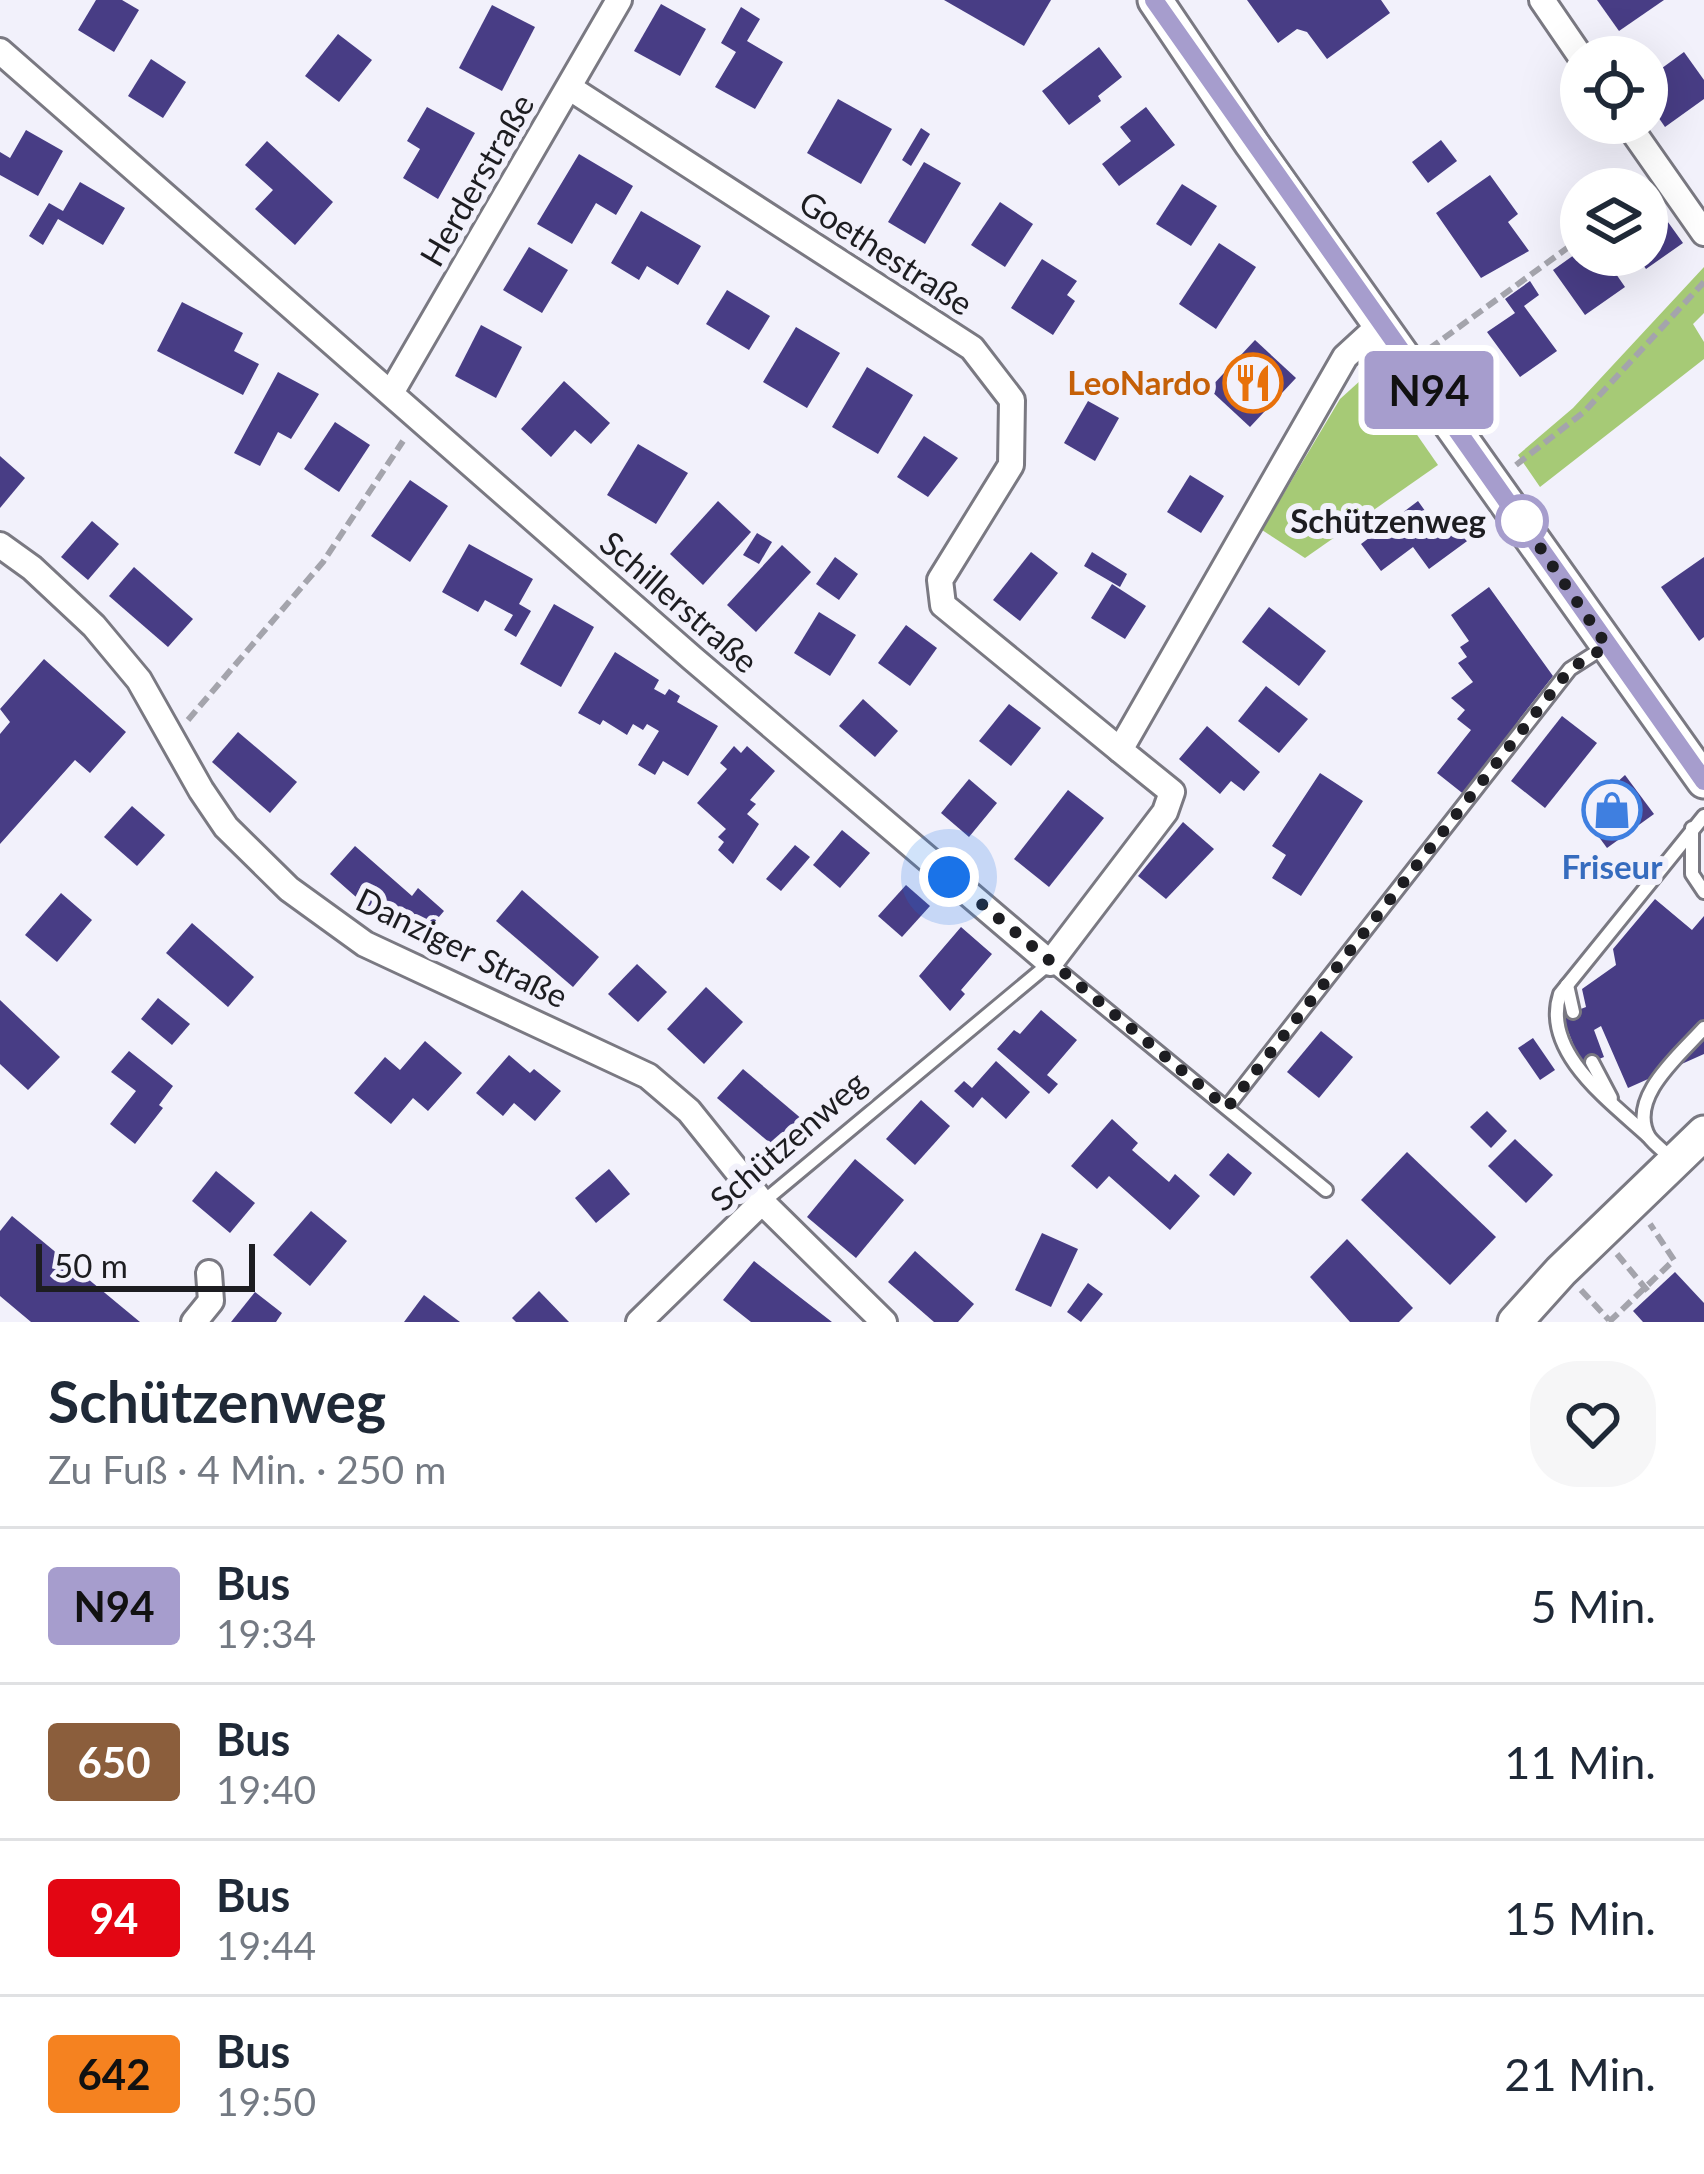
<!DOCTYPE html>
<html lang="de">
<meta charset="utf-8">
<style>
body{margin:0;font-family:Lato,sans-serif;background:#f6f6f7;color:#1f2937;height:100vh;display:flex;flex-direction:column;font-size:45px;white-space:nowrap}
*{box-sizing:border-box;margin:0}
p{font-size:39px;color:#747a83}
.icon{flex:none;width:66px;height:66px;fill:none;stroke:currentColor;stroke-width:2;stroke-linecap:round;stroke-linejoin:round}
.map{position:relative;height:1322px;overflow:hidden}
.panel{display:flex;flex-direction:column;background:#fff;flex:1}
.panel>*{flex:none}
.badge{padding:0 24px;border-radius:9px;font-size:42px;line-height:78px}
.tools{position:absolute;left:1560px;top:36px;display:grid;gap:24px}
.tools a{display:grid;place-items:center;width:108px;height:108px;border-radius:50%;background:#fff;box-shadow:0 12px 48px #0002;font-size:60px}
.scale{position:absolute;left:36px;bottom:30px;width:219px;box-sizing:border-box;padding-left:12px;border:6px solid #1d1d21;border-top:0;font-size:33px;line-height:42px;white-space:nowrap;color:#1d1d21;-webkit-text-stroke:9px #f2f1fb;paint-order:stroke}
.you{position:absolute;width:60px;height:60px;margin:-30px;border:9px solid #fff;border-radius:50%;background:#1a73e8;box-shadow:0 0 0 18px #1a73e833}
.map>.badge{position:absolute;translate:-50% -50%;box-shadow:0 0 0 6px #fff}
.round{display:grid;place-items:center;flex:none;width:126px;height:126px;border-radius:48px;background:#f6f6f7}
.summary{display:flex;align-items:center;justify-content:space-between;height:204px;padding:0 48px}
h1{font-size:57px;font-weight:700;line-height:90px}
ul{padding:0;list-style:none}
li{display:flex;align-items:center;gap:36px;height:156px;padding:0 48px;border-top:3px solid #e0e1e3}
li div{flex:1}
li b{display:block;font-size:45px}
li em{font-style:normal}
li .badge{min-width:132px;font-weight:700;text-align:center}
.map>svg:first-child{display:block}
.forest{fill:#a6ca76}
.building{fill:#483d85}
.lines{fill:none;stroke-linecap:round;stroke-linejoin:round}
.lane-casing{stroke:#7a7982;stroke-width:18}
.street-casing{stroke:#7a7982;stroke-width:30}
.secondary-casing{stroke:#7a7982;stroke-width:39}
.path{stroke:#a4a4ac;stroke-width:6;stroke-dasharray:12 6;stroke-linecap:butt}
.lane{stroke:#fff;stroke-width:12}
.street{stroke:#fff;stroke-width:24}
.secondary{stroke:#fff;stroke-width:33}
.line-casing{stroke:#fff;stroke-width:27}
.line{stroke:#a69dcd;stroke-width:18}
.walk{stroke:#1d1d21;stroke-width:12;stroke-dasharray:0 21.6}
.stop-dot{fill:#fff;stroke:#a69dcd;stroke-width:6}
.labels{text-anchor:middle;stroke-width:12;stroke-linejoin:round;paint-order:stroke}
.street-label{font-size:33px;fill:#1d1d21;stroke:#f2f1fb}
.food-label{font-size:33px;font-weight:bold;fill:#c56008;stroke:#f2f1fb;text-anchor:end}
.stop-label{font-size:33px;font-weight:bold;fill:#1d1d21;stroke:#f2f1fb;text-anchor:end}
.shop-label{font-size:33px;font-weight:bold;fill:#366cbe;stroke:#f2f1fb}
</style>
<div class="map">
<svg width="1704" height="1322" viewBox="0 0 1704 1322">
<rect width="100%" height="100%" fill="#f2f1fb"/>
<g class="forest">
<path d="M 1704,267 L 1704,313 L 1693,324 L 1704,342 L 1704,359 L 1540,487 L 1518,455 L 1573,408 Z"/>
<path d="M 1372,370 L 1438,465 L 1305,558 L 1262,530 L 1340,399 Z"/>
</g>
<g class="building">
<path d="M 96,0 L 122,0 L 139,10 L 114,52 L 78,30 Z"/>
<path d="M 944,0 L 1051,0 L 1024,46 Z"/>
<path d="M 1247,0 L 1381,0 L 1390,13 L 1327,59 L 1307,32 L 1297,29 L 1278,43 Z"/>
<path d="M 1597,0 L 1664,0 L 1619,31 Z"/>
<path d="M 661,4 L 706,29 L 680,76 L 634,51 Z"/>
<path d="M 492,5 L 535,27 L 502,91 L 459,68 Z"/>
<path d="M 741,7 L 760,19 L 747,41 L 783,62 L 755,109 L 715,87 L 736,52 L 721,43 Z"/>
<path d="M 338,34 L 372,60 L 339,102 L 305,76 Z"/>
<path d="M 1099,47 L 1122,77 L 1098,96 L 1101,101 L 1069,125 L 1042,91 Z"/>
<path d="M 1684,52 L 1704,80 L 1704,99 L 1665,127 L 1647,101 L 1647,79 Z"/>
<path d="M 151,59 L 186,82 L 163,118 L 128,96 Z"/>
<path d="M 838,99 L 892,129 L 861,184 L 807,153 Z"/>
<path d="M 427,107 L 475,133 L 438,199 L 403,178 L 420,149 L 407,141 Z"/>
<path d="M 1146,107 L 1175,145 L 1119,186 L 1102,164 L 1131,141 L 1120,127 Z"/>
<path d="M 921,128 L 930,134 L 911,166 L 902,160 Z"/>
<path d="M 26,130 L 63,151 L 38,196 L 0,175 L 0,152 L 10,158 Z"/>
<path d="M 1441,140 L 1457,161 L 1428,183 L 1412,162 Z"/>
<path d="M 267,141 L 333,202 L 295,245 L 255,209 L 273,190 L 245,165 Z"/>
<path d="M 579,154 L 633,186 L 616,215 L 596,203 L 572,244 L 537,224 Z"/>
<path d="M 924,162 L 961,183 L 925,244 L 888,222 Z"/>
<path d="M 1490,175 L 1518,214 L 1508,222 L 1529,251 L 1481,278 L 1436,213 Z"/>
<path d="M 80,182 L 125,208 L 103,245 L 58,219 L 43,245 L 29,236 L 49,203 L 63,211 Z"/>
<path d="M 1182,184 L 1217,206 L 1191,246 L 1156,224 Z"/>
<path d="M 1650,197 L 1683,243 L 1646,269 L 1636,255 L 1647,255 L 1647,199 Z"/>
<path d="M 1000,202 L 1033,224 L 1005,267 L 971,245 Z"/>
<path d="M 641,211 L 701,246 L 678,285 L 647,266 L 639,280 L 611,263 Z"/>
<path d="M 1219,243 L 1256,267 L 1216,329 L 1179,304 Z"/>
<path d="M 529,247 L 568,270 L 542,313 L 503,290 Z"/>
<path d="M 1581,250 L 1581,255 L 1603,255 L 1625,287 L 1585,315 L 1553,270 Z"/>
<path d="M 1042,259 L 1077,281 L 1067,295 L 1075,301 L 1053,335 L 1011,308 Z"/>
<path d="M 1530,281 L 1539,295 L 1524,306 L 1557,351 L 1520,377 L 1487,332 L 1515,313 L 1505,299 Z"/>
<path d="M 727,290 L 770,316 L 749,350 L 706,324 Z"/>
<path d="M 182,302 L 243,333 L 234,351 L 259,364 L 243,395 L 157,351 Z"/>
<path d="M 481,325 L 522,347 L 496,398 L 455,376 Z"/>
<path d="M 796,327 L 840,353 L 807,408 L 763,382 Z"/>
<path d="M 1255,340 L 1296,378 L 1250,427 L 1209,389 Z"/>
<path d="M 867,367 L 913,395 L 878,454 L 832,427 Z"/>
<path d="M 278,372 L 319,394 L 291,439 L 278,432 L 260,466 L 234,453 Z"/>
<path d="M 564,381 L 610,423 L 591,444 L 575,430 L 551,457 L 521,429 Z"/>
<path d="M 1088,401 L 1119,418 L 1095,461 L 1064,443 Z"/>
<path d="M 335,422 L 370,445 L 339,492 L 304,469 Z"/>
<path d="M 924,436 L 958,458 L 928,497 L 897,477 Z"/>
<path d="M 638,444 L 688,473 L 656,524 L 607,495 Z"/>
<path d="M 0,456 L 25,478 L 0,508 Z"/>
<path d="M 1190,475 L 1224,496 L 1201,533 L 1167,512 Z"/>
<path d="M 410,480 L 448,506 L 410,562 L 371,536 Z"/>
<path d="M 718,501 L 751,532 L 703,585 L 670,554 Z"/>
<path d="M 1418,501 L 1438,529 L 1458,515 L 1474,536 L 1429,569 L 1413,547 L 1381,571 L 1361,544 Z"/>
<path d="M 92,521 L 119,544 L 88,580 L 61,557 Z"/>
<path d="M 757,533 L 772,542 L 759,564 L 743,555 Z"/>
<path d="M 469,544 L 533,579 L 519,604 L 531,611 L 516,637 L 504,630 L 513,615 L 485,600 L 478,612 L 442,592 Z"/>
<path d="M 782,545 L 811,572 L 756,632 L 727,605 Z"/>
<path d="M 1031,552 L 1058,573 L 1020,621 L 993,600 Z"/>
<path d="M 1092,552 L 1127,574 L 1120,587 L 1084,566 Z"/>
<path d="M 835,557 L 858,574 L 839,600 L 816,584 Z"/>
<path d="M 1704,557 L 1704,637 L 1699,641 L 1661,587 Z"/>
<path d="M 134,567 L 193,619 L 168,647 L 109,596 Z"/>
<path d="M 1112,584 L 1146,606 L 1125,639 L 1091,618 Z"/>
<path d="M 1489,587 L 1553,676 L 1518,721 L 1523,725 L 1466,796 L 1437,773 L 1471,730 L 1457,719 L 1465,710 L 1451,698 L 1473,682 L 1458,663 L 1467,657 L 1460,647 L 1469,641 L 1451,615 Z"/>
<path d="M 554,604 L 594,627 L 561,687 L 520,664 Z"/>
<path d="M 1269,607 L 1326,651 L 1299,686 L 1242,642 Z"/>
<path d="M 819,612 L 856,635 L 830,676 L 794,653 Z"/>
<path d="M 906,625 L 937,648 L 910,686 L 878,663 Z"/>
<path d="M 615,652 L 659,680 L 654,689 L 665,695 L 669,689 L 680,696 L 677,702 L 718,726 L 688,776 L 663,761 L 655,775 L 638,765 L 659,731 L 647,724 L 643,730 L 633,724 L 627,735 L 603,720 L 600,725 L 578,713 Z"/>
<path d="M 44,659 L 126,732 L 90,773 L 75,760 L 0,844 L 0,734 L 10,722 L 0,709 Z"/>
<path d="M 1266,686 L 1308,719 L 1279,753 L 1238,721 Z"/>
<path d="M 863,699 L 898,731 L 875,757 L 839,726 Z"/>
<path d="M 1009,704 L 1041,728 L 1011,766 L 979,741 Z"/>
<path d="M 1562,716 L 1597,743 L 1545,808 L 1511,781 Z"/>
<path d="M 1207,726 L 1260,772 L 1244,791 L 1231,781 L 1220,794 L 1179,759 Z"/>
<path d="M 238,732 L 297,782 L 270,813 L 212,762 Z"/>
<path d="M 734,746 L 741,753 L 747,746 L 775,771 L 750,800 L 756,804 L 747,814 L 759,824 L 733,864 L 718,850 L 724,842 L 718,837 L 726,829 L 697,803 L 727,769 L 720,763 Z"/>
<path d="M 1320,773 L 1363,801 L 1301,896 L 1272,878 L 1286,855 L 1272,846 Z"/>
<path d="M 1625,775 L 1654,814 L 1607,848 L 1582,814 Z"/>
<path d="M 969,779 L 997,803 L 969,837 L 941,813 Z"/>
<path d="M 1068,790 L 1104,818 L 1049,887 L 1014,859 Z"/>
<path d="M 132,806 L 165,835 L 137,866 L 104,837 Z"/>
<path d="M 1183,822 L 1214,849 L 1166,899 L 1138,876 Z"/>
<path d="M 842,830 L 870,853 L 840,888 L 813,865 Z"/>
<path d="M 795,845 L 810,857 L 781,891 L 766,879 Z"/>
<path d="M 355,846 L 412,896 L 418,888 L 444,911 L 422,937 L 398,917 L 390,927 L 330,874 Z"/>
<path d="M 906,885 L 930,906 L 902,937 L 878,916 Z"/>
<path d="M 522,890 L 599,957 L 573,987 L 496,921 Z"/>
<path d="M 61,893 L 92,920 L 57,962 L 25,935 Z"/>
<path d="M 1655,899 L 1692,930 L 1704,916 L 1704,1054 L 1628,1088 L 1601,1026 L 1594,1030 L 1604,1057 L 1582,1066 L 1562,1016 L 1586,1007 L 1582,989 L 1616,965 L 1613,949 Z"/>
<path d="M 192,923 L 254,977 L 228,1007 L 166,953 Z"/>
<path d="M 961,927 L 992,954 L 961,990 L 965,994 L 950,1011 L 919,976 Z"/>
<path d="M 637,964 L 667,992 L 638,1022 L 608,994 Z"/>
<path d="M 706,987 L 743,1022 L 704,1064 L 667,1029 Z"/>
<path d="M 158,998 L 190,1024 L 172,1045 L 141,1019 Z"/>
<path d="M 0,1000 L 60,1057 L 28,1090 L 0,1064 Z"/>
<path d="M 1041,1010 L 1077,1040 L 1047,1075 L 1058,1084 L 1049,1094 L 997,1049 L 1014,1030 L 1020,1034 Z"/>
<path d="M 1321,1031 L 1353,1057 L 1319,1098 L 1287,1072 Z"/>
<path d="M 1533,1038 L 1555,1070 L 1540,1080 L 1518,1048 Z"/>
<path d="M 425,1041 L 462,1073 L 428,1111 L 413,1098 L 391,1124 L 354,1093 L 385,1057 L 400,1070 Z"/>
<path d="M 129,1051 L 173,1086 L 159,1105 L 163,1108 L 135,1144 L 110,1124 L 136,1091 L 111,1072 Z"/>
<path d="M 509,1055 L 530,1073 L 534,1069 L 561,1091 L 535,1121 L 514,1103 L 503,1116 L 476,1093 Z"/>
<path d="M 996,1061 L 1030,1092 L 1006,1119 L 982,1097 L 973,1108 L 954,1091 L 964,1081 L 972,1088 Z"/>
<path d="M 743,1069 L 803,1120 L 777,1149 L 717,1098 Z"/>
<path d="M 921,1100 L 950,1126 L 915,1165 L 886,1139 Z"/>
<path d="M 1487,1111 L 1507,1131 L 1491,1148 L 1470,1127 Z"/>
<path d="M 1112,1119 L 1138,1143 L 1132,1150 L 1169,1182 L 1175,1174 L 1200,1196 L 1170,1230 L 1109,1176 L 1097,1189 L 1071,1166 Z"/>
<path d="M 1515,1139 L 1553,1175 L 1526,1203 L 1488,1166 Z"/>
<path d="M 1407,1152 L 1496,1237 L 1450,1285 L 1361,1200 Z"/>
<path d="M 1228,1153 L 1252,1173 L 1234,1196 L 1209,1175 Z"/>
<path d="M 855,1159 L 904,1200 L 856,1258 L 807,1217 Z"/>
<path d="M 609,1169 L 630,1194 L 596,1223 L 575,1198 Z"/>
<path d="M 216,1171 L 255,1203 L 230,1233 L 192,1201 Z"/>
<path d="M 311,1211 L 347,1241 L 310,1286 L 273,1255 Z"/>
<path d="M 12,1216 L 140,1322 L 31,1322 L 0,1296 L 0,1231 Z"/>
<path d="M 1042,1233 L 1078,1249 L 1051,1307 L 1015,1290 Z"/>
<path d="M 1347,1239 L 1413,1308 L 1399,1322 L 1350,1322 L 1310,1277 Z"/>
<path d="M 915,1251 L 974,1304 L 958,1322 L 934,1322 L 888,1282 Z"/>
<path d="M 754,1261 L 792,1291 L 832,1322 L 751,1322 L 723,1300 Z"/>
<path d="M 1675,1272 L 1704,1303 L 1704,1322 L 1643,1322 L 1633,1311 Z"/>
<path d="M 1088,1283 L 1103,1294 L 1081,1322 L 1067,1312 Z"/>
<path d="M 539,1291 L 569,1322 L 516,1322 L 512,1318 Z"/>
<path d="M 255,1292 L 282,1313 L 276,1322 L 231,1322 Z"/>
<path d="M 424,1295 L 460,1322 L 404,1322 Z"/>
</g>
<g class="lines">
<g class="lane-casing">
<g id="lane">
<path d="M 1692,828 L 1692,874 L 1704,892"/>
<path d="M 1567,985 L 1573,1012"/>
<path d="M 1592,1062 L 1611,1098"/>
<path d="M 1227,1107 L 1570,669 L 1606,646"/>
<path d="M 1648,1136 C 1611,1102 1541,1052 1560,994 L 1704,816"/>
<path d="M 1671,1158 C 1665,1152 1654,1144 1649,1137 C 1626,1098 1681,1054 1704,1028"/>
<path d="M 763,1202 L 1050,963 L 1326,1190"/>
</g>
</g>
<g class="street-casing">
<g id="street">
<path d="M 1542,0 L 1581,57"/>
<path d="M 0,51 L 692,658 L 1050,963 L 1165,812 L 1172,792 L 1120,750 L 1345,357 L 1382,323"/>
<path d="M 570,88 L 972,348 L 1012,400 L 1011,465 L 940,580 L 943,605 L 1120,750"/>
<path d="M 1627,123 L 1704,233"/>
<path d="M 391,393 L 619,0"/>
<path d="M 0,545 L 32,568 L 94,626 L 139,680 L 201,790 L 226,827 L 289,889 L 365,944 L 648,1076 L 689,1111 L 762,1202 L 884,1322"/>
<path d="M 194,1322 L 211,1301 L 209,1273"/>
<path d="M 639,1322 L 762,1202"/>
</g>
</g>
<g class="secondary-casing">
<g id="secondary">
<path d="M 1155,0 L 1252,144 L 1704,781"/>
<path d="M 1515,1322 L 1561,1271 L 1704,1133"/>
</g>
</g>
<g class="path">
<path d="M 1429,349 L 1581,238"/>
<path d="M 1516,465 L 1584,412 L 1704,282"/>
<path d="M 188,720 L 323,562 L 403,441"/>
<path d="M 1617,1254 L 1651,1295"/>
<path d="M 1581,1290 L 1609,1320"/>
<path d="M 1609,1322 L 1674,1260 L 1650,1224"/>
</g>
<use href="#lane" class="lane"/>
<use href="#street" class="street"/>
<use href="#secondary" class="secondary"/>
</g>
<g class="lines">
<g class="line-casing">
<path id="line" d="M 1154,0 L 1704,781"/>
</g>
<use href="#line" class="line"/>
<path class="walk" d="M 949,877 L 1227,1108 L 1570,669 L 1607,646 L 1522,521"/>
</g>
<defs>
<g id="restaurant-ring" transform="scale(3)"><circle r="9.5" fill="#f2f1fb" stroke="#e8710a" stroke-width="1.5"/><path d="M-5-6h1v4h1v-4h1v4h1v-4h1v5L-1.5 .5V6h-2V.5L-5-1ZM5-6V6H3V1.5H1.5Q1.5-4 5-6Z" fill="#e8710a"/></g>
<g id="shop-ring" transform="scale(3)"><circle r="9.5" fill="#f2f1fb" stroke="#3f7fe0" stroke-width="1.5"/><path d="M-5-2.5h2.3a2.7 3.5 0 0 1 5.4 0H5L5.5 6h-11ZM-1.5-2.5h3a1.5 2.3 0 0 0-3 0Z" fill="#3f7fe0"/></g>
</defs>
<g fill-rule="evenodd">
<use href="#restaurant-ring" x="1253" y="383"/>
<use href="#shop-ring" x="1612" y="810"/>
</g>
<circle class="stop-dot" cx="1522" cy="521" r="24"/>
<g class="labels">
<g class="street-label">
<text transform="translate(477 180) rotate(-60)" y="12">Herderstraße</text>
<text transform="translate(886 253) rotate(33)" y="12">Goethestraße</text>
<text transform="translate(679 602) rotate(41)" y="12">Schillerstraße</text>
<text transform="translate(462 948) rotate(26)" y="12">Danziger Straße</text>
<text transform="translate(788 1141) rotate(-41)" y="12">Schützenweg</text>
</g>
<g class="food-label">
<text x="1211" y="395">LeoNardo</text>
</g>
<g class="stop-label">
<text x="1486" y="533">Schützenweg</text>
</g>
<g class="shop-label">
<text x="1612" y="879">Friseur</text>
</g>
</g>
</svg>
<div class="tools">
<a><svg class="icon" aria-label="locate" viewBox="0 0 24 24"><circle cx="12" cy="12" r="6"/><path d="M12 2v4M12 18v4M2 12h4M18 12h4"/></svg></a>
<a><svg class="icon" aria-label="layers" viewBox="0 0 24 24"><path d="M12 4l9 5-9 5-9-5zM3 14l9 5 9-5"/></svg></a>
</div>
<div class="scale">50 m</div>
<div class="you" style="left:949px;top:877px"></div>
<b class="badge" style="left:1429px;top:390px;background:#a69dcd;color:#111">N94</b>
</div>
<section class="panel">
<div class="summary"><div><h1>Schützenweg</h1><p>Zu Fuß · 4 Min. · 250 m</p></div><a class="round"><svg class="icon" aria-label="heart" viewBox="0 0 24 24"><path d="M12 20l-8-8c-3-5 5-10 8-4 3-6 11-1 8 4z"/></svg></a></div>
<ul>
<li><span class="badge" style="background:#a69dcd;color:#111">N94</span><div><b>Bus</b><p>19:34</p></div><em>5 Min.</em></li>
<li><span class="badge" style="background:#8b5e3c;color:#fff">650</span><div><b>Bus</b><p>19:40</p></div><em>11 Min.</em></li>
<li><span class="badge" style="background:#e30613;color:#fff">94</span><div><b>Bus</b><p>19:44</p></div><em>15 Min.</em></li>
<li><span class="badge" style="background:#f58220;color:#111">642</span><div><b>Bus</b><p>19:50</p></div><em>21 Min.</em></li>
</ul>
</section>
